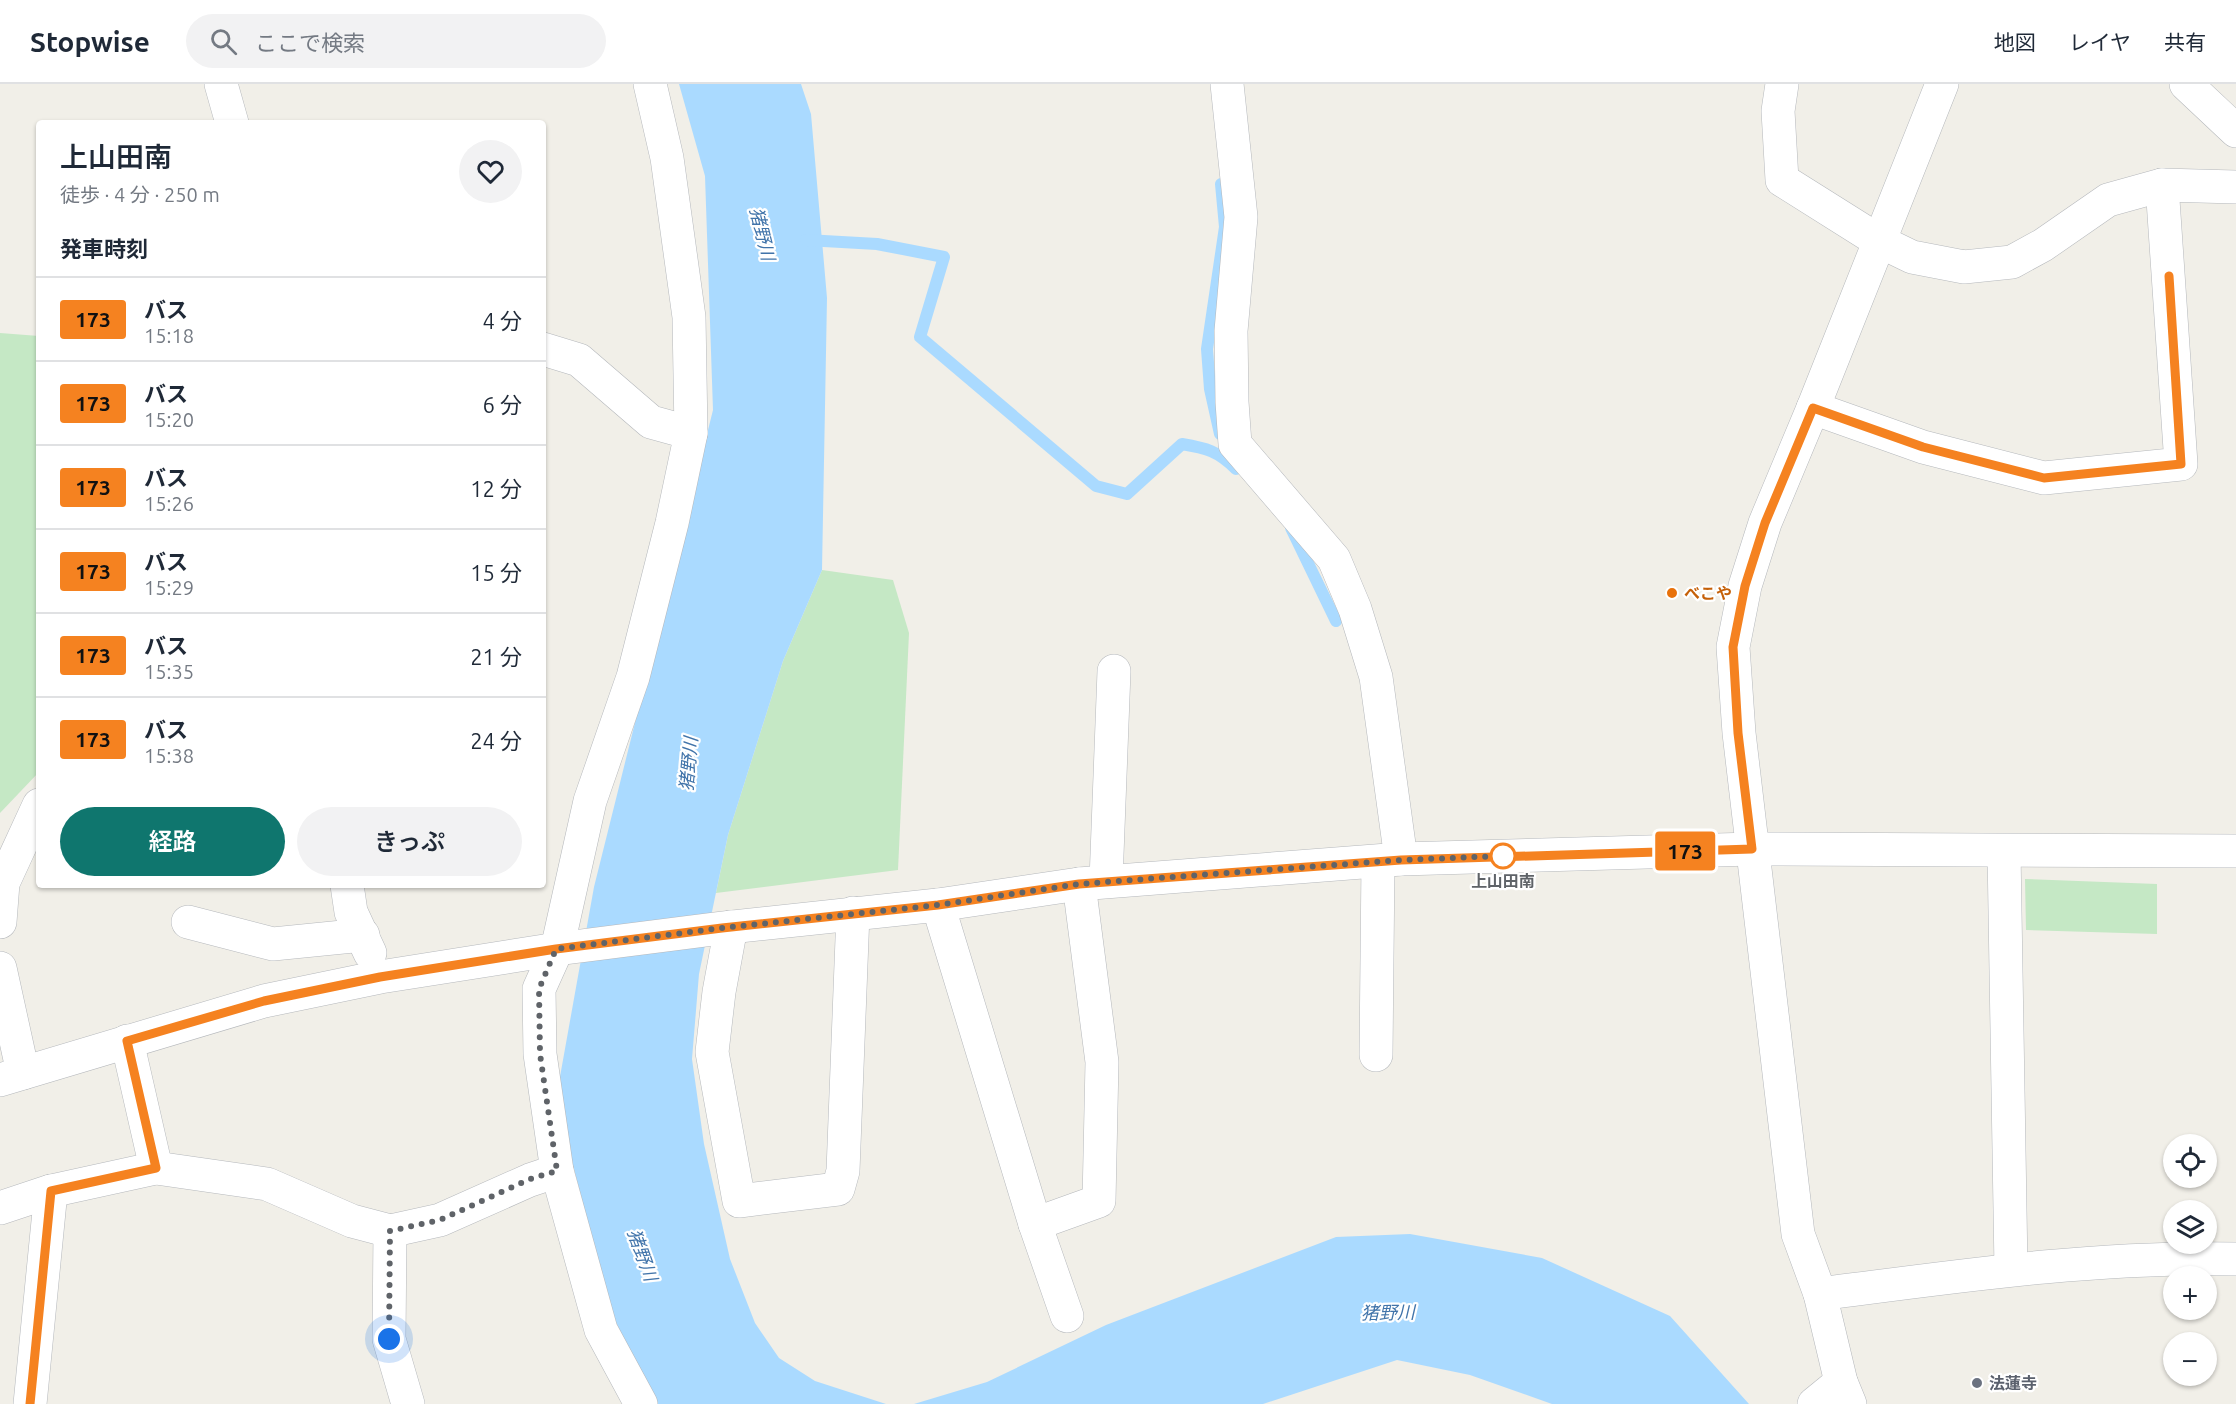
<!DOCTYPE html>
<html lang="ja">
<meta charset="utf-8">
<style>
body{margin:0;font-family:Ubuntu,"Noto Sans JP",sans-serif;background:#f2f2f3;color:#1f2937;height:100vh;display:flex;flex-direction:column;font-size:22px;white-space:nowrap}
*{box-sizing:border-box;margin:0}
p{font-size:20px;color:#747a83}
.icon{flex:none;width:33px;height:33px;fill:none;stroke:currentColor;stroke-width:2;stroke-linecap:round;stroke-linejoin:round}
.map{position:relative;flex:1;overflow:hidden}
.drawer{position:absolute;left:36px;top:36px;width:510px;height:768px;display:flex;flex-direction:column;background:#fff;border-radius:6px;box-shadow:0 2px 4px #0004}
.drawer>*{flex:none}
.badge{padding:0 12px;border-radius:4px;font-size:21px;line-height:39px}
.tools{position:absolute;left:2163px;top:1050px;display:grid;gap:12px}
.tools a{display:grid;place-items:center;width:54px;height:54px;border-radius:50%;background:#fff;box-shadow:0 2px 4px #0004;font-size:30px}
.you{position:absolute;width:30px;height:30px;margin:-15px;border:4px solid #fff;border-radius:50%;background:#1a73e8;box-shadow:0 0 0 9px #1a73e833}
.map>.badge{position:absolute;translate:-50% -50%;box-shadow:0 0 0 3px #fff}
h2{padding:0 24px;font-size:22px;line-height:54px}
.round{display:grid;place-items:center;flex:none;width:63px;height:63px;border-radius:32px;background:#f2f2f3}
.headline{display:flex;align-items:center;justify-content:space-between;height:102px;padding:0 24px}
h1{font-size:28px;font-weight:600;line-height:45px}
.action{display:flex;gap:12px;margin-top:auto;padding:12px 24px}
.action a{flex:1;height:69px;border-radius:36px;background:#0f766e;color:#fff;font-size:24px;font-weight:600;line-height:69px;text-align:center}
.action a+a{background:#f2f2f3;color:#1f2937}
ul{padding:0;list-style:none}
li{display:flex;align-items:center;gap:18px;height:84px;padding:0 24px;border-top:2px solid #e0e1e3}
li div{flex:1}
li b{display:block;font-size:22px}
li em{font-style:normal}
li .badge{min-width:66px;font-weight:700;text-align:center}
header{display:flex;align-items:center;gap:36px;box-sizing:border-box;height:84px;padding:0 30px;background:#fff;border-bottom:2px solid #e0e1e3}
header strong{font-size:28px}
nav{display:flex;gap:33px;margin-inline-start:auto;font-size:21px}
.search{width:420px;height:54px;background:#f2f2f3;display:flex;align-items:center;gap:15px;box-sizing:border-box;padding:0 21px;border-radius:33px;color:#747a83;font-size:22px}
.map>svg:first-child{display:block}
.green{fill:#c5e8c5}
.water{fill:#aadaff}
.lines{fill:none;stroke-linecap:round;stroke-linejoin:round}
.stream{stroke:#aadaff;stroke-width:12}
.minor-casing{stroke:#b5b8bc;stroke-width:34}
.minor{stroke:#fff;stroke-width:33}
.line-casing{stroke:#fff;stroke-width:14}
.line{stroke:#f58220;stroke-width:9}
.walk{stroke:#5f6368;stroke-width:6;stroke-dasharray:0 10.8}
.food-dot{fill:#e8710a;stroke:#fff;stroke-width:2}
.stop-dot{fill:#fff;stroke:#f58220;stroke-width:3}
.worship-dot{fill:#6b7280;stroke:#fff;stroke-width:2}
.labels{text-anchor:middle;stroke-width:4.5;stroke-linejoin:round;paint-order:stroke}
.food-label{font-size:16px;font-weight:bold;fill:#c56008;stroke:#fff;text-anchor:start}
.stop-label{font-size:16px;font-weight:bold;fill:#5f6368;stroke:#fff}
.worship-label{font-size:16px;font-weight:bold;fill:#5b616d;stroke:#fff;text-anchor:start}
.water-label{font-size:18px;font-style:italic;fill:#4174aa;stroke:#fff}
</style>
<header>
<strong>Stopwise</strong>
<div class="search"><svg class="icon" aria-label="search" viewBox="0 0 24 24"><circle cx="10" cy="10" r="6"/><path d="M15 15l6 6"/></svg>ここで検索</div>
<nav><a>地図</a><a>レイヤ</a><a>共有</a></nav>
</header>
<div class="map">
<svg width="2236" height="1320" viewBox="0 0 2236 1320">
<rect width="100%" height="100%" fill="#f1efe8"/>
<g class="green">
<path d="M 0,249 L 39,252 L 39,688 L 0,729 Z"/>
<path d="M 822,486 L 893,496 L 909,549 L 898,786 L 716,809 L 728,751 L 783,577 Z"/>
<path d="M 2025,795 L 2157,800 L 2157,850 L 2026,846 Z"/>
</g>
<g class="water">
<path d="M 679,0 L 801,0 L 811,30 L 827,214 L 822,486 L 783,577 L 728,751 L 699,890 L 692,975 L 704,1060 L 730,1175 L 755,1239 L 779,1274 L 815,1297 L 886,1320 L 653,1320 L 610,1225 L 556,1015 L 594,803 L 713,326 L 705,92 Z"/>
<path d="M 1410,1150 L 1542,1174 L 1670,1232 L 1749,1320 L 1552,1320 L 1470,1291 L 1397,1276 L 1263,1320 L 914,1320 L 987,1298 L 1106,1241 L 1336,1153 Z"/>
</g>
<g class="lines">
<g class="stream">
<path d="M 806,156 L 877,160 L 944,173 L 920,253 L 1096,402 L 1127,410 L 1182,360 C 1206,364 1218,367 1236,385"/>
<path d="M 1220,350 L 1210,305 L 1207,265 L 1225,143 L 1221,100"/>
<path d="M 1291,444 L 1336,537"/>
</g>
<g class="minor-casing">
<g id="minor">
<path d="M 221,0 L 232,39"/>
<path d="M 1227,0 L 1241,133 L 1231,247 L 1232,318 L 1235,360 L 1334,475 L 1355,525 L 1376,593 L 1401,775"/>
<path d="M 1782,0 L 1778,27 L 1782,96 L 1879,157 L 1912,173 L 1964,183 L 2012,178 L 2043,161 L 2108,116 L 2162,101 L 2236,103"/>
<path d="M 2186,0 L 2236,47"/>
<path d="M 543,265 L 579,276 L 651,338 L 691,349"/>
<path d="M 1813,324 L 1923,363 L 2044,394 L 2181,380 L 2162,101"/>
<path d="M 2004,767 L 2011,1185"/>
<path d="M 1106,797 L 1114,587"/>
<path d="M 347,801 L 351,828 L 370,869"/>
<path d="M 938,821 L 1035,1140 L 1067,1232"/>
<path d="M 0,838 L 3,799 L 39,721"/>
<path d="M 188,838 L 273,860 L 363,851"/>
<path d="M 731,843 L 719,908 L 712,968 L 739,1117 L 838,1105 L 843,1087 L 853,829"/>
<path d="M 0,884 L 23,989"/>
<path d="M 127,957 L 156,1084"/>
<path d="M 1376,971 L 1378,778"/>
<path d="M 0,996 L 264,917 L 380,893 L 557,865 L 722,844 L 938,821 L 1079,800 L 1401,775 L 1752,765 L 2236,767"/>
<path d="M 0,1124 L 51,1107 L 156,1084 L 267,1100 L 352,1137 L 390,1147 L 440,1136 L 530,1096 L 557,1087"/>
<path d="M 1035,1140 L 1099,1117 L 1102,978 L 1079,800"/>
<path d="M 390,1147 L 389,1255 L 408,1320"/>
<path d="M 1820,1210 C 1958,1192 2096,1172 2236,1175"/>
<path d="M 30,1320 L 51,1107"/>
<path d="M 641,1320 L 601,1246 L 557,1087 L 540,970 L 539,905 L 557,865 L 590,717 L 633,593 L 672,439 L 691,349 L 689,233 L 667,74 L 650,0"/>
<path d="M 1814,1320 L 1841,1298"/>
<path d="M 1850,1320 L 1841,1298 L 1820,1210 L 1798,1150 L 1739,649 L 1733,563 L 1745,502 L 1765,439 L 1813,324 L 1942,0"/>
</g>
</g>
<use href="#minor" class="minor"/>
</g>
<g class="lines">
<g class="line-casing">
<path id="line" d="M 30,1320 L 51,1107 L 156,1084 L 127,957 L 264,917 L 380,893 L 556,865 L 722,844 L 938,821 L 1079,800 L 1401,776 L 1752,765 L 1738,649 L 1733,563 L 1745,502 L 1765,439 L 1813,324 L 1923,363 L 2044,394 L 2181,380 L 2169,192"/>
</g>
<use href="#line" class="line"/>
<path class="walk" d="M 389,1255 L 390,1147 L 440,1136 L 530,1095 L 557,1087 L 540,970 L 539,905 L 556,865 L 722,844 L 938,821 L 1079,800 L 1401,776 L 1503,772"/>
</g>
<circle class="food-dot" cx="1672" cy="509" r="6"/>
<circle class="stop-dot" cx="1503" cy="772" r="12"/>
<circle class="worship-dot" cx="1977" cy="1299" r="6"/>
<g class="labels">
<g class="food-label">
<text x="1684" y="515">べこや</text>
</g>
<g class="stop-label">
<text x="1503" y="803">上山田南</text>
</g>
<g class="worship-label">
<text x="1989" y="1305">法蓮寺</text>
</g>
<g class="water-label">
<text transform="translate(762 150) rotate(76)" y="6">猪野川</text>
<text transform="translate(689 680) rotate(-85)" y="6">猪野川</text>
<text transform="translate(642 1171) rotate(70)" y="6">猪野川</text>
<text transform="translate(1388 1229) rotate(-1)" y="6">猪野川</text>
</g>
</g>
</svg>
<div class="tools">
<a><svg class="icon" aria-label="locate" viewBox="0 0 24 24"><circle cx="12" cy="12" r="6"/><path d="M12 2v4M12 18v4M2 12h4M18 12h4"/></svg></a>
<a><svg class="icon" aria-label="layers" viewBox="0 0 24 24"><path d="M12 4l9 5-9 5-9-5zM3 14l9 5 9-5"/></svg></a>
<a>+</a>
<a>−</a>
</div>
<div class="you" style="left:389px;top:1255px"></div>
<b class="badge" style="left:1685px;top:767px;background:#f58220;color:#111">173</b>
<section class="drawer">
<div class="headline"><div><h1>上山田南</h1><p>徒歩 · 4 分 · 250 m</p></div><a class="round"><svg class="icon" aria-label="heart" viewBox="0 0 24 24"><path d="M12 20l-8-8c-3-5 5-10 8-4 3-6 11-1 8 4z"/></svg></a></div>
<h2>発車時刻</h2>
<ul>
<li><span class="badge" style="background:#f58220;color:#111">173</span><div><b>バス</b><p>15:18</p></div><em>4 分</em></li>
<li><span class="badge" style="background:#f58220;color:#111">173</span><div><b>バス</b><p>15:20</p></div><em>6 分</em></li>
<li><span class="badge" style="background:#f58220;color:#111">173</span><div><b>バス</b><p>15:26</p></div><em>12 分</em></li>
<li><span class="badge" style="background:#f58220;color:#111">173</span><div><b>バス</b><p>15:29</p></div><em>15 分</em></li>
<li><span class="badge" style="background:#f58220;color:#111">173</span><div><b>バス</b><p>15:35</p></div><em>21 分</em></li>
<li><span class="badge" style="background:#f58220;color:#111">173</span><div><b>バス</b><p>15:38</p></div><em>24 分</em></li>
</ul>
<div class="action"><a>経路</a><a>きっぷ</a></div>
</section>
</div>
